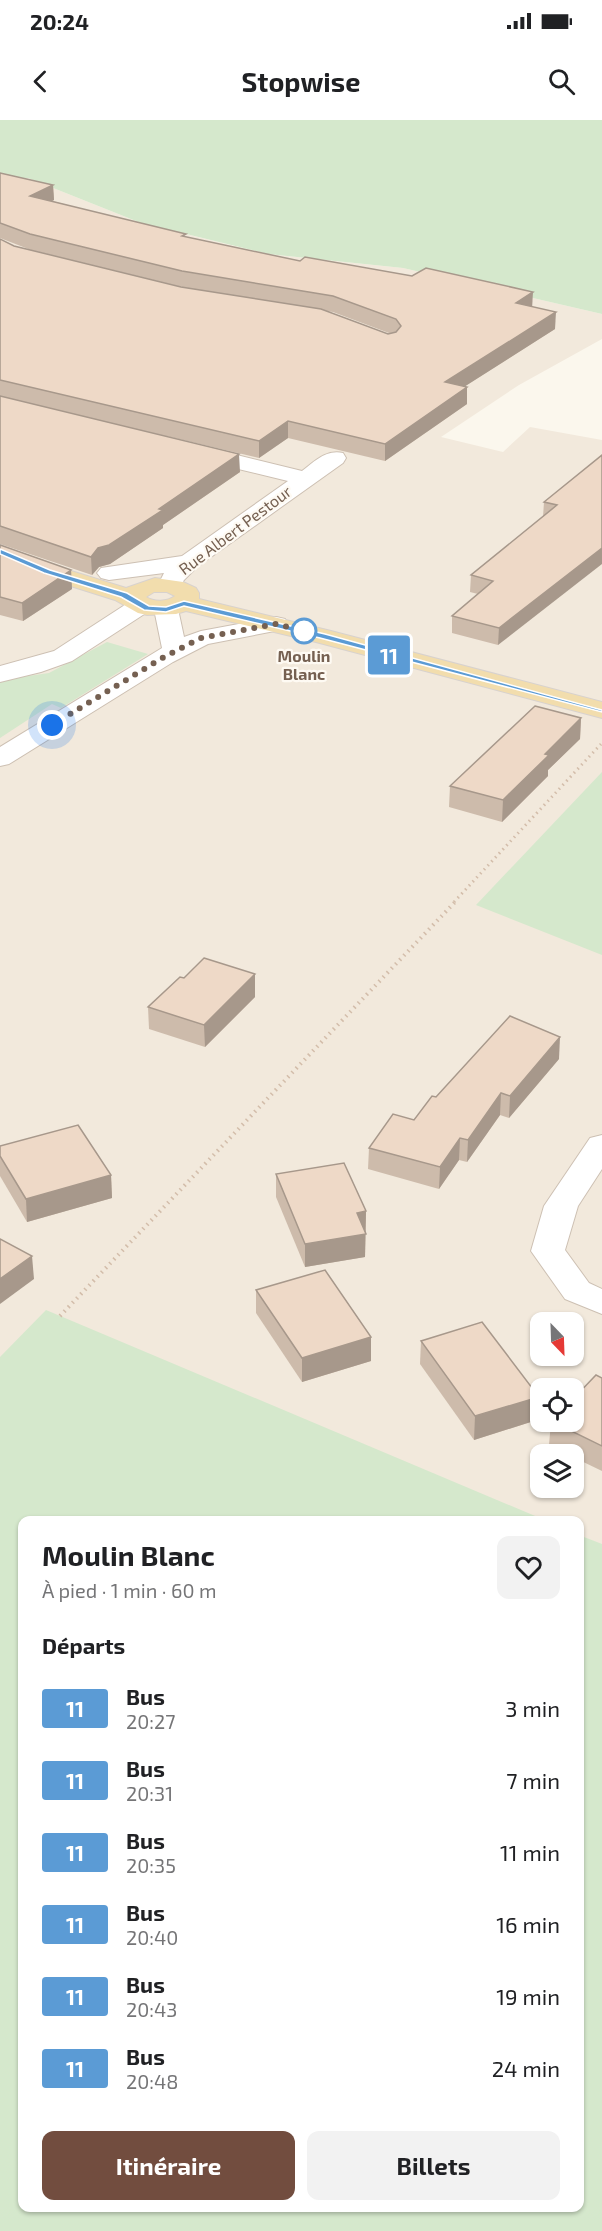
<!DOCTYPE html>
<html lang="fr">
<meta charset="utf-8">
<style>
body{margin:0;font-family:"Exo 2",sans-serif;background:#f2f2f2;color:#202124;height:100vh;display:flex;flex-direction:column;font-size:22px;white-space:nowrap}
*{box-sizing:border-box;margin:0}
p{font-size:20px;color:#757577}
.icon{flex:none;width:33px;height:33px;fill:none;stroke:currentColor;stroke-width:2;stroke-linecap:round;stroke-linejoin:round}
.map{position:relative;flex:1;overflow:hidden}
.side{position:absolute;left:18px;top:1396px;width:566px;height:696px;display:flex;flex-direction:column;background:#fff;border-radius:12px;box-shadow:0 2px 4px #0004}
.side>*{flex:none}
.badge{padding:0 12px;border-radius:4px;font-size:21px;line-height:39px}
.needle{width:39px;rotate:157deg}
.fabs{position:absolute;left:530px;top:1192px;display:grid;gap:12px}
.fabs a{display:grid;place-items:center;width:54px;height:54px;border-radius:12px;background:#fff;box-shadow:0 2px 4px #0004;font-size:30px}
.you{position:absolute;width:30px;height:30px;margin:-15px;border:4px solid #fff;border-radius:50%;background:#1a73e8;box-shadow:0 0 0 9px #1a73e833}
.map>.badge{position:absolute;translate:-50% -50%;box-shadow:0 0 0 3px #fff}
h2{padding:0 24px;font-size:22px;line-height:54px}
.round{display:grid;place-items:center;flex:none;width:63px;height:63px;border-radius:12px;background:#f2f2f2}
.head{display:flex;align-items:center;justify-content:space-between;height:102px;padding:0 24px}
h1{font-size:28px;font-weight:700;line-height:45px}
.cta{display:flex;gap:12px;margin-top:auto;padding:12px 24px}
.cta a{flex:1;height:69px;border-radius:12px;background:#724d3f;color:#fff;font-size:24px;font-weight:700;line-height:69px;text-align:center}
.cta a+a{background:#f2f2f2;color:#202124}
ul{padding:0;list-style:none}
li{display:flex;align-items:center;gap:18px;height:72px;padding:0 24px}
li div{flex:1}
li b{display:block;font-size:22px}
li em{font-style:normal}
li .badge{min-width:66px;font-weight:700;text-align:center}
.status{display:flex;justify-content:space-between;align-items:center;height:42px;padding:0 30px;background:#fff;direction:ltr}
.status svg{height:16px;fill:currentColor}
header{display:flex;justify-content:space-between;align-items:center;height:78px;padding:0 24px;background:#fff;font-size:27px;font-weight:700}
.map>svg:first-child{display:block}
.residential{fill:#f2e9dc;fill-rule:evenodd}
.green{fill:#d5e8cc}
.lines{fill:none;stroke-linecap:round;stroke-linejoin:round}
.minor-casing{stroke:#cdc0b3;stroke-width:2}
.major-casing{stroke:#d8d2ce;stroke-width:2}
.path-far1{stroke:#d3bdaa;stroke-width:3;stroke-dasharray:1.5 4;stroke-linecap:butt}
.path{stroke:#d3bdaa;stroke-width:4;stroke-dasharray:1.5 4.5;stroke-linecap:butt}
.minor{fill:#fff;fill-rule:evenodd}
.major{fill:#f2ddad;fill-rule:evenodd}
.wall{fill:#cdbbab;fill-rule:evenodd}
.shaded-wall{fill:#a7988b}
.building{fill:#eed9c7;stroke:#a7988b;stroke-width:1.5}
.line{fill:#5b9bd5;stroke:#fff;stroke-width:1.5}
.walk{stroke:#756051;stroke-width:6;stroke-dasharray:0 10.8}
.stop-dot{fill:#fff;stroke:#5b9bd5;stroke-width:3}
.labels{text-anchor:middle;stroke-width:4.5;stroke-linejoin:round;paint-order:stroke}
.far-street-label{font-size:16px;fill:#756051;stroke:#fefaf3}
.far-stop-label{font-size:16px;font-weight:bold;fill:#756051;stroke:#fefaf3}
</style>
<div class="status"><b>20:24</b><svg viewBox="0 0 49 12"><path d="M0 12V9h3v3zM5 12V6h3v6zM10 12V3h3v9zM15 12V0h3v12zM26 1h20v11H26zM47 4h2v5h-2z"/></svg></div>
<header><svg class="icon" aria-label="back" viewBox="0 0 24 24"><path d="M15 5l-7 7 7 7"/></svg>Stopwise<svg class="icon" aria-label="search" viewBox="0 0 24 24"><circle cx="10" cy="10" r="6"/><path d="M15 15l6 6"/></svg></header>
<div class="map">
<svg width="602" height="2111" viewBox="0 0 602 2111">
<rect width="100%" height="100%" fill="#fbf7ed"/>
<path class="residential" d="M 28,58 L 141,103 L 267,134 L 403,148 L 602,194 L 602,219 L 519,265 L 441,317 L 503,332 L 530,307 L 602,320 L 602,1425 L 579,1415 L 579,1401 L 546,1401 L 0,1238 L 0,60 ZM 540,1203 L 573,1203 L 573,1236 L 540,1236 ZM 540,1269 L 573,1269 L 573,1302 L 540,1302 ZM 540,1335 L 573,1335 L 573,1368 L 540,1368 Z"/>
<g class="green">
<path d="M 0,0 L 602,0 L 602,194 L 403,148 L 268,134 L 141,103 L 28,58 L 0,60 Z"/>
<path d="M 107,522 L 148,534 L 61,588 L 52,584 L 0,618 L 0,560 L 49,553 Z"/>
<path d="M 602,652 L 602,835 L 476,785 Z"/>
<path d="M 46,1190 L 547,1401 L 22,1401 L 22,2088 L 579,2088 L 579,1415 L 602,1424 L 602,2111 L 0,2111 L 0,1237 Z"/>
</g>
<g class="lines">
<g class="minor-casing">
<g id="minor">
<path d="M 196,325 L 302,351 C 314,342 326,329 343,333 L 346,338 L 343,343 L 197,447 L 184,460 L 178,470 L 170,472 L 162,470 L 158,465 L 164,453 L 109,460 L 101,458 L 97,453 L 101,448 L 182,436 L 288,361 L 188,337 L 185,332 L 188,327 Z"/>
<path d="M 140,479 L 149,481 L 152,486 L 149,491 L 72,541 L 41,552 L 0,562 L 0,546 L 54,531 L 131,481 Z"/>
<path d="M 166,482 L 175,484 L 178,489 L 184,517 L 201,511 L 276,497 L 285,499 L 288,504 L 285,509 L 208,524 L 173,542 L 9,644 L 0,646 L 0,627 L 162,528 L 154,489 L 157,484 Z"/>
<path d="M 602,1015 L 602,1049 L 578,1086 L 565,1130 L 589,1163 L 602,1169 L 602,1194 L 565,1179 L 531,1131 L 544,1086 L 590,1018 Z"/>
</g>
</g>
<g class="major-casing">
<path id="major" d="M 0,425 L 55,446 L 126,468 L 155,458 L 183,462 L 196,468 L 199,473 L 199,479 L 331,511 L 602,582 L 602,598 L 316,522 L 186,491 L 176,494 L 147,495 L 138,493 L 115,480 L 39,456 L 0,440 ZM 154,472 L 167,472 L 175,476 C 167,482 154,482 146,477 Z"/>
</g>
<path class="path-far1" d="M 454,782 L 601,624"/>
<path class="path" d="M 60,1196 L 456,781"/>
<use href="#minor" class="minor"/>
<use href="#major" class="major"/>
</g>
<g class="wall">
<path d="M 0,53 L 53,65 L 54,80 L 52,81 L 187,117 L 300,141 L 532,187 L 555,209 L 465,266 L 467,267 L 467,284 L 385,341 L 288,318 L 259,338 L 166,316 L 240,352 L 163,405 L 163,408 L 110,444 L 99,447 L 92,455 L 0,424 L 0,119 L 14,126 L 181,167 L 230,175 L 182,167 L 31,130 L 0,118 ZM 326,191 L 333,192 L 389,213 L 388,214 Z"/>
<path d="M 602,335 L 498,525 L 452,513 L 452,496 L 478,474 L 470,472 L 471,455 L 543,397 L 544,382 Z"/>
<path d="M 0,425 L 71,450 L 72,469 L 23,501 L 0,495 Z"/>
<path d="M 581,598 L 580,619 L 548,650 L 548,656 L 502,702 L 449,687 L 450,666 Z"/>
<path d="M 255,854 L 255,877 L 205,927 L 149,909 L 148,887 L 184,858 Z"/>
<path d="M 559,939 L 509,998 L 500,995 L 467,1042 L 459,1040 L 439,1069 L 368,1049 L 369,1028 L 414,1000 L 436,977 Z"/>
<path d="M 0,1026 L 111,1055 L 112,1078 L 27,1102 L 0,1056 Z"/>
<path d="M 276,1054 L 366,1091 L 365,1137 L 305,1147 L 276,1077 Z"/>
<path d="M 256,1170 L 371,1217 L 371,1241 L 302,1262 L 256,1193 Z"/>
<path d="M 421,1221 L 539,1277 L 537,1300 L 474,1320 L 420,1244 Z"/>
<path d="M 602,1258 L 602,1351 L 573,1337 L 573,1335 L 570,1335 L 549,1325 L 551,1302 L 573,1302 Z"/>
</g>
<g class="shaded-wall">
<path d="M 53,65 L 54,80 L 31,91 L 30,76 Z"/>
<path d="M 533,172 L 532,189 L 516,183 Z"/>
<path d="M 556,192 L 555,209 L 445,279 L 445,262 Z"/>
<path d="M 467,267 L 467,284 L 385,341 L 385,324 Z"/>
<path d="M 288,301 L 288,318 L 259,338 L 259,321 Z"/>
<path d="M 239,334 L 240,352 L 163,405 L 163,408 L 110,444 L 99,447 L 92,455 L 91,437 L 98,428 L 159,389 Z"/>
<path d="M 602,428 L 602,444 L 498,525 L 499,508 Z"/>
<path d="M 71,450 L 72,469 L 23,501 L 22,483 Z"/>
<path d="M 581,598 L 580,619 L 548,650 L 548,656 L 502,702 L 503,680 L 545,634 Z"/>
<path d="M 255,854 L 255,877 L 205,927 L 204,905 Z"/>
<path d="M 560,917 L 559,939 L 509,998 L 510,976 Z"/>
<path d="M 501,973 L 500,995 L 467,1042 L 468,1020 Z"/>
<path d="M 460,1018 L 459,1040 L 439,1069 L 440,1047 Z"/>
<path d="M 111,1055 L 112,1078 L 27,1102 L 26,1079 Z"/>
<path d="M 366,1091 L 365,1137 L 305,1147 L 305,1124 L 357,1093 Z"/>
<path d="M 32,1136 L 34,1159 L 0,1184 L 0,1159 Z"/>
<path d="M 371,1217 L 371,1241 L 302,1262 L 302,1238 Z"/>
<path d="M 539,1277 L 537,1300 L 474,1320 L 475,1296 Z"/>
</g>
<g class="building">
<path d="M 0,53 L 53,65 L 30,76 L 186,114 L 182,116 L 300,141 L 305,137 L 412,156 L 426,148 L 533,172 L 516,183 L 556,192 L 445,262 L 467,267 L 385,324 L 288,301 L 259,321 L 0,260 L 0,119 L 14,126 L 181,167 L 321,189 L 388,214 L 396,212 L 401,206 L 396,199 L 333,176 L 182,151 L 30,114 L 0,103 Z"/>
<path d="M 0,276 L 239,334 L 159,389 L 163,390 L 109,425 L 98,428 L 91,437 L 0,406 Z"/>
<path d="M 602,335 L 602,428 L 499,508 L 452,496 L 493,461 L 471,455 L 557,385 L 544,382 Z"/>
<path d="M 0,425 L 71,450 L 22,483 L 0,477 Z"/>
<path d="M 535,586 L 581,598 L 545,634 L 549,635 L 503,680 L 450,666 Z"/>
<path d="M 204,838 L 255,854 L 204,905 L 148,887 L 180,857 L 184,858 Z"/>
<path d="M 510,896 L 560,917 L 510,976 L 501,973 L 468,1020 L 460,1018 L 440,1047 L 369,1028 L 393,994 L 414,1000 L 432,976 L 436,977 Z"/>
<path d="M 78,1005 L 111,1055 L 26,1079 L 0,1036 L 0,1026 Z"/>
<path d="M 344,1043 L 366,1091 L 357,1093 L 366,1114 L 305,1124 L 276,1054 Z"/>
<path d="M 0,1119 L 32,1136 L 0,1159 Z"/>
<path d="M 325,1150 L 371,1217 L 302,1238 L 256,1170 Z"/>
<path d="M 482,1202 L 539,1277 L 475,1296 L 421,1221 Z"/>
<path d="M 596,1255 L 602,1258 L 602,1326 L 553,1302 L 573,1302 L 573,1279 Z"/>
</g>
<path class="line" d="M 0,429 L 50,450 L 127,473 L 149,486 L 166,487 L 184,481 L 325,514 L 602,590 L 602,592 L 320,518 L 184,486 L 166,492 L 144,490 L 121,477 L 44,453 L 0,434 Z"/>
<g class="lines">
<path class="walk" d="M 52,605 L 164,537 L 201,518 L 276,504 L 304,511"/>
</g>
<circle class="stop-dot" cx="304" cy="511" r="12"/>
<g class="labels">
<g class="far-street-label">
<text transform="translate(235 410) rotate(-37)" y="6">Rue Albert Pestour</text>
</g>
<g class="far-stop-label">
<text x="304" y="542">Moulin<tspan x="304" dy="18">Blanc</tspan></text>
</g>
</g>
</svg>
<div class="fabs">
<a><svg class="needle" viewBox="-14 -14 28 28"><path d="M0-13l5 13h-10z" fill="#e53935"/><path d="M0 13l5-13h-10z" fill="#757577"/></svg></a>
<a><svg class="icon" aria-label="locate" viewBox="0 0 24 24"><circle cx="12" cy="12" r="6"/><path d="M12 2v4M12 18v4M2 12h4M18 12h4"/></svg></a>
<a><svg class="icon" aria-label="layers" viewBox="0 0 24 24"><path d="M12 4l9 5-9 5-9-5zM3 14l9 5 9-5"/></svg></a>
</div>
<div class="you" style="left:52px;top:605px"></div>
<b class="badge" style="left:389px;top:535px;background:#5b9bd5;color:#fff">11</b>
<section class="side">
<div class="head"><div><h1>Moulin Blanc</h1><p>À pied · 1 min · 60 m</p></div><a class="round"><svg class="icon" aria-label="heart" viewBox="0 0 24 24"><path d="M12 20l-8-8c-3-5 5-10 8-4 3-6 11-1 8 4z"/></svg></a></div>
<h2>Départs</h2>
<ul>
<li><span class="badge" style="background:#5b9bd5;color:#fff">11</span><div><b>Bus</b><p>20:27</p></div><em>3 min</em></li>
<li><span class="badge" style="background:#5b9bd5;color:#fff">11</span><div><b>Bus</b><p>20:31</p></div><em>7 min</em></li>
<li><span class="badge" style="background:#5b9bd5;color:#fff">11</span><div><b>Bus</b><p>20:35</p></div><em>11 min</em></li>
<li><span class="badge" style="background:#5b9bd5;color:#fff">11</span><div><b>Bus</b><p>20:40</p></div><em>16 min</em></li>
<li><span class="badge" style="background:#5b9bd5;color:#fff">11</span><div><b>Bus</b><p>20:43</p></div><em>19 min</em></li>
<li><span class="badge" style="background:#5b9bd5;color:#fff">11</span><div><b>Bus</b><p>20:48</p></div><em>24 min</em></li>
</ul>
<div class="cta"><a>Itinéraire</a><a>Billets</a></div>
</section>
</div>
